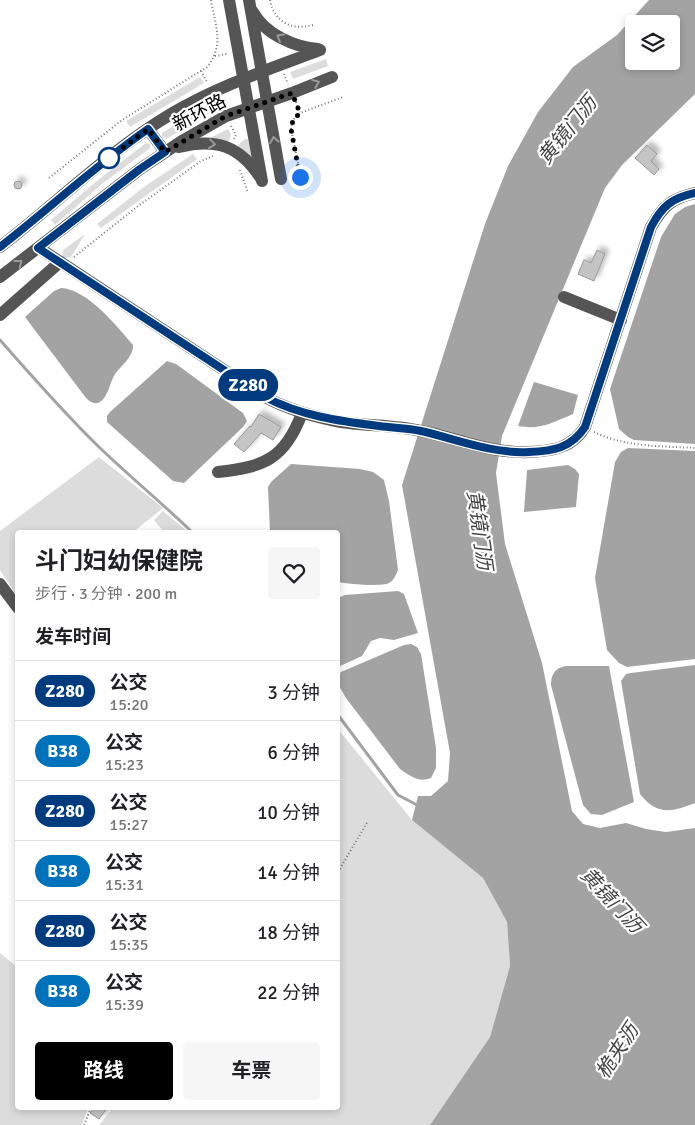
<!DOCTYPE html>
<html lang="zh">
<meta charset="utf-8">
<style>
body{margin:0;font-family:Signika,"Noto Sans SC",sans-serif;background:#f6f6f6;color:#202124;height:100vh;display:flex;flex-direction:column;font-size:19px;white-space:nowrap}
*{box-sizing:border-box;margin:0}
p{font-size:16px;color:#757577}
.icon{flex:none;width:28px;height:28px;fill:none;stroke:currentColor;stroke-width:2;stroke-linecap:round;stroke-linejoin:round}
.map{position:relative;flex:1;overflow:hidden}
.sheet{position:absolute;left:15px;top:530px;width:325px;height:580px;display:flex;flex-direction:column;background:#fff;border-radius:5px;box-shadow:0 2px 8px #0003}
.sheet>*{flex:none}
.badge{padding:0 10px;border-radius:16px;font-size:18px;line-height:32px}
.fabs{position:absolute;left:625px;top:15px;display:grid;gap:10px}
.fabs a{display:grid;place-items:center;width:55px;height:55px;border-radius:5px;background:#fff;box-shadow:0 2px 8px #0003;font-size:25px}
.you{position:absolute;width:25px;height:25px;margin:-12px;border:4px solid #fff;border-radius:50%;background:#1a73e8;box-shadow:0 0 0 8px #1a73e833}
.map>.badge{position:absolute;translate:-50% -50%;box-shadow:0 0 0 2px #fff}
h2{padding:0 20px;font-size:19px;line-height:45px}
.round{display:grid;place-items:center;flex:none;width:52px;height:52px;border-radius:5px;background:#f6f6f6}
.overview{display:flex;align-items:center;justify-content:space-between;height:85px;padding:0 20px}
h1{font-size:24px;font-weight:700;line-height:38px}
.action{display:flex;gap:10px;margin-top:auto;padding:10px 20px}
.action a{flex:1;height:58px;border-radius:5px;background:#000;color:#fff;font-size:20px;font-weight:700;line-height:58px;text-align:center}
.action a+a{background:#f6f6f6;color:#202124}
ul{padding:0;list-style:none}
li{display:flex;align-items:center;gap:15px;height:60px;padding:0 20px;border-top:1px solid #e0e0e0}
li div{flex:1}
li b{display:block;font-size:19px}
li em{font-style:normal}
li .badge{min-width:55px;font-weight:700;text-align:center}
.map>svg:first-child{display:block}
.green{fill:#dcdcdc}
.water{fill:#a3a3a3;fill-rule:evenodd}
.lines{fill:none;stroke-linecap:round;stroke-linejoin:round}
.stream{stroke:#a3a3a3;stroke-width:3}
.building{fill:#c4c4c4;stroke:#999;filter:url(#shadow)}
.path{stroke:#777;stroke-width:2;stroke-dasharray:1 2.5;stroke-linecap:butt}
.minor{stroke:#555;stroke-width:12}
.oneway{stroke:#999}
.line-casing{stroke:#fff;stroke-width:11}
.line{stroke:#003b80;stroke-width:8}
.walk{stroke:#000;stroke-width:5;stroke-dasharray:0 9}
.stop-dot{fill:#fff;stroke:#003b80;stroke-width:2.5}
.labels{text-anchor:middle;stroke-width:4.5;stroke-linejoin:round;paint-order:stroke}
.street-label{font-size:19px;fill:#000;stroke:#fff}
.water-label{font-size:20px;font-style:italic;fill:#444;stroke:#fff}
</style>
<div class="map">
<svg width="695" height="1125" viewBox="0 0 695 1125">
<defs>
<filter id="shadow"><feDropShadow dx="4" dy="-4" stdDeviation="2.5" flood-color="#0004"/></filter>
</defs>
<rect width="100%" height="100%" fill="#fff"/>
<g class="green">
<path d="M 326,59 L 328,66 L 293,79 L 290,72 Z"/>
<path d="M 200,77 L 204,83 L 130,127 L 126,121 Z"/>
<path d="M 214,102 L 217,109 L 166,139 L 162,137 L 162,133 Z"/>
<path d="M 228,129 L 231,135 L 229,141 L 210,138 Z"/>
<path d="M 245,139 L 248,139 L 252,158 L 237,146 Z"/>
<path d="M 146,143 L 150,144 L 150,148 L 102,184 L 55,225 L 51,220 L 98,180 Z"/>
<path d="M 193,154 L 197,159 L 101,228 L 97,224 L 144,187 Z"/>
<path d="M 85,234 L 71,257 L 62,259 L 63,250 Z"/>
<path d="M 99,457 L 163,508 L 133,532 L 18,532 L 17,596 L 0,570 L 0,531 Z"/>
<path d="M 163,511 L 188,532 L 164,532 L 154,520 Z"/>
<path d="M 338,729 L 412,820 L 483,878 L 507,922 L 510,966 L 490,1037 L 430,1125 L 99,1125 L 113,1108 L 338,1108 Z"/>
<path d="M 0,953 L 17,967 L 18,1108 L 88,1108 L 82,1125 L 0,1125 Z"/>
</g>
<g class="water">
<path d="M 649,0 L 695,0 L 695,94 L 622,165 L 605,188 L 502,436 L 496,473 L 505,544 L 542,663 L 572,811 L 583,824 L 600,828 L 626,823 L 646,829 L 666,832 L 695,828 L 695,1125 L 430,1125 L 490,1037 L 510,966 L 507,922 L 483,878 L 412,820 L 418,796 L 431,796 L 448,781 L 450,753 L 402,485 L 485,224 L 508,166 L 538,112 L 573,67 L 617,35 ZM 634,24 L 671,24 L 671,61 L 634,61 Z"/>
<path d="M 695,204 L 695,444 L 634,440 L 628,437 L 619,429 L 610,389 L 661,237 L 675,214 L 685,207 Z"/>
<path d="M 61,288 C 87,289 117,326 133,345 C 134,356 121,366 115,374 C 110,382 108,397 100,402 C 95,405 90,402 86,398 L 25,317 L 54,291 Z"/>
<path d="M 167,361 L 176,364 L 243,413 L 247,421 L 243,427 L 184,483 L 173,481 L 107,422 L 107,416 L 110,412 Z"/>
<path d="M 534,382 L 578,395 L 573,414 C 552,423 540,430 518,426 Z"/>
<path d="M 628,448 L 695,451 L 695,659 L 627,667 L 619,663 L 607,650 L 595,578 L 615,462 L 621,452 Z"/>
<path d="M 291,464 L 360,469 L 373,472 L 384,480 L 389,501 L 398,570 C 396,575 394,580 389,583 C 381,587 348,584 338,582 L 338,532 L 270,532 L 268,487 L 271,482 Z"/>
<path d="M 568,465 L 575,469 L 579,474 L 576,507 L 524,512 L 527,470 Z"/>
<path d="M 398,591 L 404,594 L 418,633 L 394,640 L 380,638 L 371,641 L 362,656 L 338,667 L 338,598 L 345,595 Z"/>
<path d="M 411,644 L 417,647 L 421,654 L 436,748 L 436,768 L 431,778 C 419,783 410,776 400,769 L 346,698 L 338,684 L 338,677 L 341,672 L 404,645 Z"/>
<path d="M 695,665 L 695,803 C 672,812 657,816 640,794 L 621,681 L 626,674 L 631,673 Z"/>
<path d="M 566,666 L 609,666 L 634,802 L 602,815 L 591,814 L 583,805 L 551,685 C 551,674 555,668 566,666 Z"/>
</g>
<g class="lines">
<g class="stream">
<path d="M 0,340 C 32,376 64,413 99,447 C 129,476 162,503 192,532"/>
<path d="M 338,715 L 398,795 L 417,805"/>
</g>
</g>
<g class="building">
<path d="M 647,145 L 657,154 L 651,161 L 659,169 L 654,175 L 635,158 Z"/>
<circle cx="18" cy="185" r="4"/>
<path d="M 597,250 L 605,254 L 594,281 L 578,274 L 584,260 L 591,263 Z"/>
<path d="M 259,414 L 281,427 L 273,440 L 261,433 L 244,452 L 234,444 L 250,426 L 251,427 Z"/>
<path d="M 94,1108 L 107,1108 L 99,1119 L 90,1113 Z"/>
</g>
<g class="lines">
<g class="path">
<path d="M 270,0 C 274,22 292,31 313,25"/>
<path d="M 215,56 L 227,54"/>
<path d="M 201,71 L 207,82"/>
<path d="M 284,74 L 288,84"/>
<path d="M 296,102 L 300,112"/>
<path d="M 231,126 L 236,135 L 234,139"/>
<path d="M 240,170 L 248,193"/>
<path d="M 301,177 L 291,129 L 293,120 L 300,113 L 343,97"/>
<path d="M 49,178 L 122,120 L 207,67 C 225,45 215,25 211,0"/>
<path d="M 74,257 L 138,206 L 201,161 L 213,156"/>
<path d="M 594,432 C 624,447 662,446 695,448"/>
<path d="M 338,872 L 368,821"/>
<path d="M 84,1125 L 91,1108"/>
</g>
<g class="minor">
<path d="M 229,0 L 262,181"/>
<path d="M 249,0 L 281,179"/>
<path d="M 253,12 C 265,34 294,47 318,49"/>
<path d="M 148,129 L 165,152"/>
<path d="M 179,147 C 215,138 239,145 260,177"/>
<path d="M 0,247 C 57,203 109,151 171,114 C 218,86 270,69 320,50"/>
<path d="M 39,248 L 265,397 C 289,410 314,417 341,422 C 367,426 395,425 421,431 C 456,438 493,454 529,452 C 553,451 572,448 585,427 L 651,227 C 663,206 672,198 695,193"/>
<path d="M 0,277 L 140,169 L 182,141 L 226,116 L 292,93 L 332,77"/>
<path d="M 564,297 L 621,320"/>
<path d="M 0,315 L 60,262"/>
<path d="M 218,472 C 264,467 285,459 302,413"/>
<path d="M 0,584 L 18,608"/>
</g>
</g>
<defs><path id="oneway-chevron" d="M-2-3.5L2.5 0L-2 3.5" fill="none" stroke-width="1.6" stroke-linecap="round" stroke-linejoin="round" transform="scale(1.25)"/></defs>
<g class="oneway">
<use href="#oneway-chevron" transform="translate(280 37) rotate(-150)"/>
<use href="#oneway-chevron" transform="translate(316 83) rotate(-22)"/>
<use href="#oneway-chevron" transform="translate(274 140) rotate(-100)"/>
<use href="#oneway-chevron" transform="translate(212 144) rotate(7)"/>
<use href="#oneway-chevron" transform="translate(19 263) rotate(-37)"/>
</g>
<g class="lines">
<g class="line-casing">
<path id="line" d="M 0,247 C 50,208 96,165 148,129 L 165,152 L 140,169 L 38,248 L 265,397 C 301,416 339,421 379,426 C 393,428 407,428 421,431 C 456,439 493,454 529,452 C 554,451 571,448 585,427 L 651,227 C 662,206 672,198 695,193"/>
</g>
<use href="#line" class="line"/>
<path class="walk" d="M 109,158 L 148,129 L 165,152 L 226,116 L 292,93 L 300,113 L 293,120 L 291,129 L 300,177"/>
</g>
<circle class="stop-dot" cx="109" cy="158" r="10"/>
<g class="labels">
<g class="street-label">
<text transform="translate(199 112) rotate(-28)" y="7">新环路</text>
</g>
<g class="water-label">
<text transform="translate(567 130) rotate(-51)" y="7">黄镜门沥</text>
<text transform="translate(480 530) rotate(82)" y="7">黄镜门沥</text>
<text transform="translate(612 900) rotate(47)" y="7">黄镜门沥</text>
<text transform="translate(617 1051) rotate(-57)" y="7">桅夹沥</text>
</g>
</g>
</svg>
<div class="fabs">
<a><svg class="icon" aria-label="layers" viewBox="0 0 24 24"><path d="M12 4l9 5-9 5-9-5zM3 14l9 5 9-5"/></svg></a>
</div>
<div class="you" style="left:300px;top:177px"></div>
<b class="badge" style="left:248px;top:385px;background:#003b80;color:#fff">Z280</b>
<section class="sheet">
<div class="overview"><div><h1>斗门妇幼保健院</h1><p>步行 · 3 分钟 · 200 m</p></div><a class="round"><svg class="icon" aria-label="heart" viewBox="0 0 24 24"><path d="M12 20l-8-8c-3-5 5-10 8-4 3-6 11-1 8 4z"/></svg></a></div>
<h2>发车时间</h2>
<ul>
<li><span class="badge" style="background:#003b80;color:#fff">Z280</span><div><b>公交</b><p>15:20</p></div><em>3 分钟</em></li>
<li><span class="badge" style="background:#0072bc;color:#fff">B38</span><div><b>公交</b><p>15:23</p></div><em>6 分钟</em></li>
<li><span class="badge" style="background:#003b80;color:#fff">Z280</span><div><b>公交</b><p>15:27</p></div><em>10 分钟</em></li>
<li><span class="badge" style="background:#0072bc;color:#fff">B38</span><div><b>公交</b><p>15:31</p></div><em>14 分钟</em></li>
<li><span class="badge" style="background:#003b80;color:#fff">Z280</span><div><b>公交</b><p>15:35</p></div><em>18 分钟</em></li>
<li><span class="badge" style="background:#0072bc;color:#fff">B38</span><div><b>公交</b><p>15:39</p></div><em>22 分钟</em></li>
</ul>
<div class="action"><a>路线</a><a>车票</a></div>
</section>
</div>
